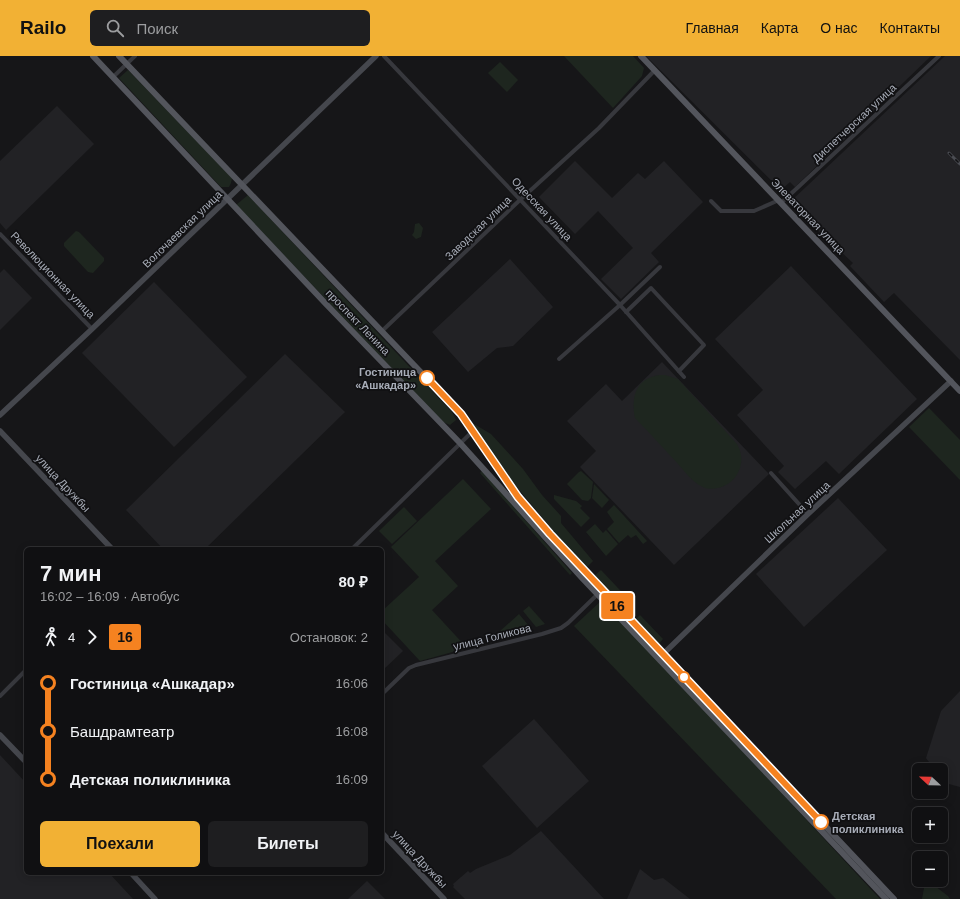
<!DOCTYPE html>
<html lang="ru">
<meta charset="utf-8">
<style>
body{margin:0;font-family:Arial,sans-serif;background:#1e1e20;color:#f1f3f6;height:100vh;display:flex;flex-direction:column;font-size:15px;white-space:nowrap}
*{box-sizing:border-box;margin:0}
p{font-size:13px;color:#9c9d9f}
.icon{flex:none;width:22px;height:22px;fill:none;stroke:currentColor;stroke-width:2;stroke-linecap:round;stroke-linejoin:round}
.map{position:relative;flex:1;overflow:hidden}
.side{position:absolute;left:24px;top:491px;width:360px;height:328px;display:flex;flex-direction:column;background:#101012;border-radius:6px;box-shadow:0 2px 10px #0003,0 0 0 1px #303032}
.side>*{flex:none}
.badge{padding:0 8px;border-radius:3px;font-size:14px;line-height:26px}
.needle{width:26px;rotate:292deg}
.fabs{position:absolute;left:912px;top:707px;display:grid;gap:8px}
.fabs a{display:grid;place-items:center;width:36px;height:36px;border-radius:6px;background:#101012;box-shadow:0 2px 10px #0003,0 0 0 1px #303032;font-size:20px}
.map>.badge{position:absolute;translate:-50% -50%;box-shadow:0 0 0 2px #fff}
.legs{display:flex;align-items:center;gap:6px;height:44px;padding:0 16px;font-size:13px}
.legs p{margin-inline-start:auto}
.head{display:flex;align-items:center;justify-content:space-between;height:68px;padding:0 16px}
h1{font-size:22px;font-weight:600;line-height:30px}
.cta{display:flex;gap:8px;margin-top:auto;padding:8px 16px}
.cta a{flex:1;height:46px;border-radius:6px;background:#f2b134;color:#111;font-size:16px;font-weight:600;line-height:46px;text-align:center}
.cta a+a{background:#1e1e20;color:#f1f3f6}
ul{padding:0 16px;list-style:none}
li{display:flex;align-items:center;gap:14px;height:48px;font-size:15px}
li i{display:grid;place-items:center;width:6px;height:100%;margin:0 5px;background:currentColor}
li i::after{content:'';width:10px;height:10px;margin:-5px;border:3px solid;border-radius:50%;background:#101012}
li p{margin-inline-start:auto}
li:first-child i{background:linear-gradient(#0000 50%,currentColor 0)}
li:last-child i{background:linear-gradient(currentColor 50%,#0000 0)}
header{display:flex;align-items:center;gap:24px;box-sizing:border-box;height:56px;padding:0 20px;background:#f2b134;color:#111}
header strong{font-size:19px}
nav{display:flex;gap:22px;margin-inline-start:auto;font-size:14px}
.search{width:280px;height:36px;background:#1e1e20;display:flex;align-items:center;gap:10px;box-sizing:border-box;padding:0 14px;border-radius:6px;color:#9c9d9f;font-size:15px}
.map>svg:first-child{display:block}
.built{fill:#222225}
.green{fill:#1e261f}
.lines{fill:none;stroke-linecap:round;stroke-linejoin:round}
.street{stroke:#37383d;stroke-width:4}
.secondary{stroke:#45474d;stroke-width:5.5}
.primary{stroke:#53555c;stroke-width:6}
.rail-casing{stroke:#4a4c52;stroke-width:3}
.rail{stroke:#111113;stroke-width:1.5;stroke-dasharray:4.5;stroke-linecap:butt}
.line-1-casing{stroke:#fff;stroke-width:9}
.line-1{stroke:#f58220;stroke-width:6}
.stop-1-dot{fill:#fff;stroke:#f58220;stroke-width:2}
.labels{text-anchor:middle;stroke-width:3.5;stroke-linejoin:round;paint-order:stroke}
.street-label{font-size:11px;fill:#a8adb8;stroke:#111113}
.stop-label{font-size:11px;font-weight:bold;fill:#a8adb8;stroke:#111113;text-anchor:end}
</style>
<header>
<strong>Railo</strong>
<div class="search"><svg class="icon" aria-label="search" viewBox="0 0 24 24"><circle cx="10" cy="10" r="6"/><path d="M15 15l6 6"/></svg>Поиск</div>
<nav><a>Главная</a><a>Карта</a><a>О нас</a><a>Контакты</a></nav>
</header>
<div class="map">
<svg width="960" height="843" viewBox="0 0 960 843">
<rect width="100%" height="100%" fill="#161618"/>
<g class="built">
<path d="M 646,0 L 931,0 L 795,131 L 790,126 L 781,134 Z"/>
<path d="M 945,0 L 960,0 L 960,304 L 894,237 L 884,246 L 850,210 L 853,207 L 789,147 Z"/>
<path d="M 57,50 L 94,88 L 6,174 L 0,167 L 0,105 Z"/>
<path d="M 575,105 L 612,142 L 638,117 L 645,123 L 664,105 L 703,146 L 651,197 L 659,206 L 621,243 L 601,223 L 633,192 L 598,155 L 575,178 L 539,141 Z"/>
<path d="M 510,203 L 553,251 L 513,290 L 497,292 L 468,316 L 432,276 Z"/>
<path d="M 791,210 L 917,343 L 839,418 L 826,405 L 795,433 L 778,416 L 784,410 L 737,359 L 763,334 L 715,283 Z"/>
<path d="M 4,213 L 32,242 L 0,274 L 0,217 Z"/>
<path d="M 154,226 L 247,321 L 174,391 L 82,297 Z"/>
<path d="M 285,298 L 345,356 L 205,493 L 163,493 L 126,454 Z"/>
<path d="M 662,306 L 769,418 L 674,509 L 580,411 L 596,395 L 567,365 L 606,328 L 622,345 Z"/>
<path d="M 838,442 L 887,494 L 804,571 L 756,518 Z"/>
<path d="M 382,574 L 403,595 L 382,615 Z"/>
<path d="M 960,635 L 960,731 L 945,727 L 941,721 L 941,714 L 935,714 L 926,702 L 941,655 Z"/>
<path d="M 534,663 L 589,725 L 537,772 L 482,710 Z"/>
<path d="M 0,699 L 26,727 L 26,817 L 109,817 L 133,843 L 0,843 Z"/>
<path d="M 541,775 L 604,843 L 465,843 L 453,831 L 454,830 L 453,828 L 468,815 L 470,817 L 476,813 L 510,799 Z"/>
<path d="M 640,813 L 654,824 L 663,822 L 690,843 L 627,843 Z"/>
<path d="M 367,825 L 385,843 L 348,843 Z"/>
</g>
<g class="green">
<path d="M 564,0 L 633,0 L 644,12 L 642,20 L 613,52 Z"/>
<path d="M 500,6 L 518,24 L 507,36 L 488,17 Z"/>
<path d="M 128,14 L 232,122 L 231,127 L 229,131 L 221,131 L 119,22 Z"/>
<path d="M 248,139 L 452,356 L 456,364 L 450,369 L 443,366 L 236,149 Z"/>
<path d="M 419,167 L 423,172 L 421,181 L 416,183 L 412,179 L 414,176 L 415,168 Z"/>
<path d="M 76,175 L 79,176 L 104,202 L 104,205 L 93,217 L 88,216 L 64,190 L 64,187 Z"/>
<path d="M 659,319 L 665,319 L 678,323 L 737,388 C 743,399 743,409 736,420 C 730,430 712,437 701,430 C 693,426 685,416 679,409 C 664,393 650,377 635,362 C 631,342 635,323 659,319 Z"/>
<path d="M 929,352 L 960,384 L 960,424 L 909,371 Z"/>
<path d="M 469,365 L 491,378 L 523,413 L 542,439 L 561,460 L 561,467 L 593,505 L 585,513 L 497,407 Z"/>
<path d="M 482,415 L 572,517 L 570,519 L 480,417 Z"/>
<path d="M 581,415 L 593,426 L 591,442 L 588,445 L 582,444 L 567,428 L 579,416 Z"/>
<path d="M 463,423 L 491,453 L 435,505 L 458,530 L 432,554 L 467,592 L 420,605 L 382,564 L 382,555 L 419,521 L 391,491 Z"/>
<path d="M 594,428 L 609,444 L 602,452 L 592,442 Z"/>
<path d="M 554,439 L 576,445 L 582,450 L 580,452 L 590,462 L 581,471 L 554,443 Z"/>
<path d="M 614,449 L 647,485 L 643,488 L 636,479 L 631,482 L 628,479 L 619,487 L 607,473 L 614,466 L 607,456 Z"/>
<path d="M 404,451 L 417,465 L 392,488 L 379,475 Z"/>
<path d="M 595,468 L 603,477 L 606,474 L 618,488 L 606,500 L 586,476 Z"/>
<path d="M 601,514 L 633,548 L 625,556 L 592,522 Z"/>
<path d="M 602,544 L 880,843 L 836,843 L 574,570 Z"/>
<path d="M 529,550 L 545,568 L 536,571 L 523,555 Z"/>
<path d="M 519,558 L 529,570 L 528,573 L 500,581 L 499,576 Z"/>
<path d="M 640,559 L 663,583 L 657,590 L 633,566 Z"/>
<path d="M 931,827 L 948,840 L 950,843 L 922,843 L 924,832 Z"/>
</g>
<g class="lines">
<g class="street">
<path d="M 384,0 L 620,249 L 684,321"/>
<path d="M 113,21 L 135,0"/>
<path d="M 711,145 L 721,155 L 754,155 L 779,144"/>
<path d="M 781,147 L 939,0"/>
<path d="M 0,178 L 92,273"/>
<path d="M 626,256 L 651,232 L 704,289 L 679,315"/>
<path d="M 382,275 L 521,143 L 599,72 L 655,14"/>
<path d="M 559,303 L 620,249 L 660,211"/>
<path d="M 771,417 L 808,458"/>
<path d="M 352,493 L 473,375"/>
<path d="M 382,638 L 409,612 L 416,609 L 542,578 L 561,572 L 568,567 L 602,534"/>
<path d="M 0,640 L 26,614"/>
</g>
<g class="secondary">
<path d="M 0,359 L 92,273 L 376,0"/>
<path d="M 0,375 L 112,493"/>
<path d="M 660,601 L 808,458 L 951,325"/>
<path d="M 0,679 L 26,706"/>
<path d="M 382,777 L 444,843"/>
<path d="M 131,817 L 155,843"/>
</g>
<g class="primary">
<path d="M 93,0 L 326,248 L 460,387 L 583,523 L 886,843"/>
<path d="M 119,0 L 455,352 L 473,375 L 523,447 L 550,478 L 894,843"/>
<path d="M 641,0 L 960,335"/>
</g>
<g class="rail-casing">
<path id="rail" d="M 949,97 L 960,108"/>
</g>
<use href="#rail" class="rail"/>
</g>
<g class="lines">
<g class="line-1-casing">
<path id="line-1" d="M 427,322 L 461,358 L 518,441 L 550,478 L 821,766"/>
</g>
<use href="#line-1" class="line-1"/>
</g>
<g class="stop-1-dot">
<circle cx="427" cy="322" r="7"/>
<circle cx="684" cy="621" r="5"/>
<circle cx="821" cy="766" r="7"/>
</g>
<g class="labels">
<g class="street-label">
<text transform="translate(854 67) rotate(-43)" y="4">Диспетчерская улица</text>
<text transform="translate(542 153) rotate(47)" y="4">Одесская улица</text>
<text transform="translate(808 160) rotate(46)" y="4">Элеваторная улица</text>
<text transform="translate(478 172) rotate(-44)" y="4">Заводская улица</text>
<text transform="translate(182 173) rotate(-44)" y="4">Волочаевская улица</text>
<text transform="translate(53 219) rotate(46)" y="4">Революционная улица</text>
<text transform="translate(358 266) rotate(46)" y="4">проспект Ленина</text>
<text transform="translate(63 427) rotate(47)" y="4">улица Дружбы</text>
<text transform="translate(797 456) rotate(-43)" y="4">Школьная улица</text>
<text transform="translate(492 581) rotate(-14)" y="4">улица Голикова</text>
<text transform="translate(420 803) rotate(47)" y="4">улица Дружбы</text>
</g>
<g class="stop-label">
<text x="416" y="320">Гостиница<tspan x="416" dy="13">«Ашкадар»</tspan></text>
<text x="832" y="764" text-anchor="start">Детская<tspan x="832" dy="13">поликлиника</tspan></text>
</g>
</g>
</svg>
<div class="fabs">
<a><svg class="needle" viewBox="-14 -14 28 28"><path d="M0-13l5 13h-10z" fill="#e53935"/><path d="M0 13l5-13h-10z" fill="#9c9d9f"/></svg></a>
<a>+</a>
<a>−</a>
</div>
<b class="badge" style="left:617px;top:550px;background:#f58220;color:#111">16</b>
<section class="side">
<div class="head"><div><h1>7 мин</h1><p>16:02 – 16:09 · Автобус</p></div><b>80 ₽</b></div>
<div class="legs"><svg class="icon" aria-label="walk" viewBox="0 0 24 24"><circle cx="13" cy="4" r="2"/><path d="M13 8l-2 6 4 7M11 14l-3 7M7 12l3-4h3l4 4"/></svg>4<svg class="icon" aria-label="forward" viewBox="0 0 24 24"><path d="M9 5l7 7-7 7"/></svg><b class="badge" style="background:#f58220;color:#111">16</b><p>Остановок: 2</p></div>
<ul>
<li><i style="color:#f58220"></i><b>Гостиница «Ашкадар»</b><p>16:06</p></li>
<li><i style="color:#f58220"></i><span>Башдрамтеатр</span><p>16:08</p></li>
<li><i style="color:#f58220"></i><b>Детская поликлиника</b><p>16:09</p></li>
</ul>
<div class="cta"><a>Поехали</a><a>Билеты</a></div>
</section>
</div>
